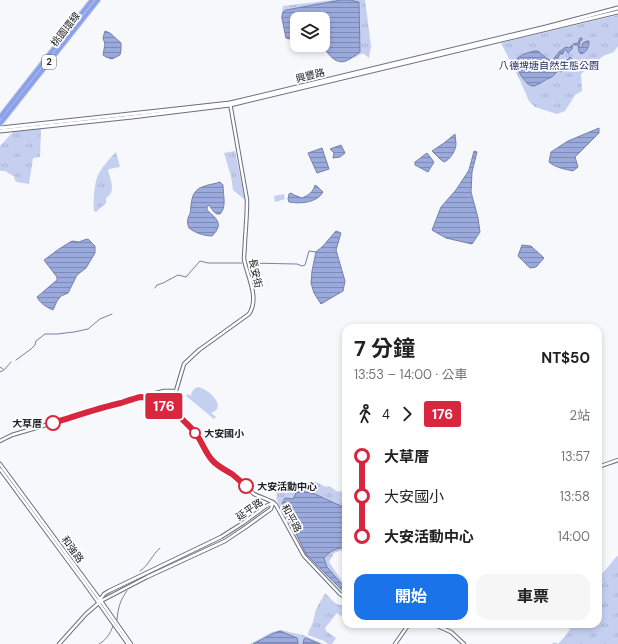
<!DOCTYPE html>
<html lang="zh-TW">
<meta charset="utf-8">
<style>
body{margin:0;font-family:"DM Sans","Noto Sans TC",sans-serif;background:#f6f6f6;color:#222;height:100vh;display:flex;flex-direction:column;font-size:15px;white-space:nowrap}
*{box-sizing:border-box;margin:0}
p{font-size:13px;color:#767676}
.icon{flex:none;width:22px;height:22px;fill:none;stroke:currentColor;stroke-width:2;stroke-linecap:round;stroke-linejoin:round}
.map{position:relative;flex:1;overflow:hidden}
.drawer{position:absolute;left:342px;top:324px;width:260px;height:304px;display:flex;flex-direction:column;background:#fff;border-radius:12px;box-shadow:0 2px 6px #0003}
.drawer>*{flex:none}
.badge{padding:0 8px;border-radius:3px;font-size:14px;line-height:26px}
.controls{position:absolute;left:290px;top:12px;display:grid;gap:8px}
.controls a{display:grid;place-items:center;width:40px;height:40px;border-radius:8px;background:#fff;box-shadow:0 2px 6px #0003;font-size:20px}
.map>.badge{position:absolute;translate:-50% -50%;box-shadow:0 0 0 2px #fff}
.legs{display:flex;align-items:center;gap:6px;height:44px;padding:0 12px;font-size:13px}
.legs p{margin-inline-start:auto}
.overview{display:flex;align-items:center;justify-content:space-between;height:68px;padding:0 12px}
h1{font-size:22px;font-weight:700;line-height:30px}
.action{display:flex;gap:8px;margin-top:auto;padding:8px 12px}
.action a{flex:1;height:46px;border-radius:12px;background:#1a73e8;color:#fff;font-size:16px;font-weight:700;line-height:46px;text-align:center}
.action a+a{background:#f6f6f6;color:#222}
ul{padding:0 12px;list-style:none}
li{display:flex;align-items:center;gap:14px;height:40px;font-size:15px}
li i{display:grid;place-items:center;width:6px;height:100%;margin:0 5px;background:currentColor}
li i::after{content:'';width:10px;height:10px;margin:-5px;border:3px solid;border-radius:50%;background:#fff}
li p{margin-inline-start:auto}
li:first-child i{background:linear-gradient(#0000 50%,currentColor 0)}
li:last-child i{background:linear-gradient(currentColor 50%,#0000 0)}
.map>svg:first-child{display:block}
.grass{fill:#c5cff0}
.park{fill:url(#park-tufts)}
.water{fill:url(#water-rules);stroke:#7681a7}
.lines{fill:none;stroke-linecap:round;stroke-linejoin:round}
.stream{stroke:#7681a7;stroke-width:1}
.tertiary-casing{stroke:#6a6f7f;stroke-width:4.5}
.secondary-casing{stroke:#6a6f7f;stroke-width:5}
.motorway-casing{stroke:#d2d3d4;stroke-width:6}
.tertiary{stroke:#fff;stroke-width:2.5}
.secondary{stroke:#fff;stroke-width:3}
.motorway{stroke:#8ca1ee;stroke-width:4}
.line-1-casing{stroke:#fff;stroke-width:9}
.line-1{stroke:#d7263d;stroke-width:6}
.stop-1-dot{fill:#fff;stroke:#d7263d;stroke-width:2}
.labels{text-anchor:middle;stroke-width:3.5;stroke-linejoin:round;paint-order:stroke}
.shield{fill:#fff;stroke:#636468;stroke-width:1}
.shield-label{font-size:9px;font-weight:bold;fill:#202228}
.street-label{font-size:10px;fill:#202228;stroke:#fff}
.park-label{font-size:10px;fill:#1a225e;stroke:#fff}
.stop-label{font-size:10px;font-weight:bold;fill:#202228;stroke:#fff;text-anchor:start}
</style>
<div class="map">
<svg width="618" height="644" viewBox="0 0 618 644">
<defs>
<pattern id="park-tufts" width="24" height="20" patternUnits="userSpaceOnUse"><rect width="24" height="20" fill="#c5cff0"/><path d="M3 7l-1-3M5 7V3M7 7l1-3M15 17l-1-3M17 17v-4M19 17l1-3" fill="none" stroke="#a9b1ce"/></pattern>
<pattern id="water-rules" width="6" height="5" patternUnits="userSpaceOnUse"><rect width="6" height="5" fill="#9baadd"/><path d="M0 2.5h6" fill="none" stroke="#7e8ab3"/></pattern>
</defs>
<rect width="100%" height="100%" fill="#f6f8fc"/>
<g class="grass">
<path d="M 284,194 L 285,199 L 275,202 L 274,196 Z"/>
<path d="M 198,387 C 207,388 229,407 211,413 L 216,417 L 214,419 L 186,396 L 188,394 L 191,396 C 191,392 194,388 198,387 Z"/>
</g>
<g class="park">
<path d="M 333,0 L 365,0 L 371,46 L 369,58 L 364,54 L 361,54 L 350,60 L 340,62 L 335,60 L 322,47 L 318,45 L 323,45 L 323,19 L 297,19 L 297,39 L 286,38 L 281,18 L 283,6 Z"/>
<path d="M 618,15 L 618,46 L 614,52 L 603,56 L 581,74 L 582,91 L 575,95 L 565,111 L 557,114 L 535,107 L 529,101 L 520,80 L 501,43 Z"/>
<path d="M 41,128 L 40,157 L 33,158 L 29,184 L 17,182 L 14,179 L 15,177 L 5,171 L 1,171 L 0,170 L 0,146 L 13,132 Z"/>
<path d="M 235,151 L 245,200 L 233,190 L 231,176 L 224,153 Z"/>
<path d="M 116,152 L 120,167 L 109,169 L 108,170 C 110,179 117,191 106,198 L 106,203 L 96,212 L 94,211 C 93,201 94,185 98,175 C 102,167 110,158 116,152 Z"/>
<path d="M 304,482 L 316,482 L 326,487 L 329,486 C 337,490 336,495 346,489 L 346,549 L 334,553 L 329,562 L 346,587 L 346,594 L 341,591 L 305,554 L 277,501 C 276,498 276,491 279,488 C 280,487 300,483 304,482 Z"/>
<path d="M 617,556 L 618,557 L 618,644 L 552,644 L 554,642 L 558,644 L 566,635 L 570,629 L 564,624 L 598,624 L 598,579 Z"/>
<path d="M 325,593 C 334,601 332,604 346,606 L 346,615 L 344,618 L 337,613 L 325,628 L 326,631 L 336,638 L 332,644 L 328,644 L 324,641 L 308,635 L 309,630 C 312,627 314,618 315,613 C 317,606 322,599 325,593 Z"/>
<path d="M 282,630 L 289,632 L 303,635 L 324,644 L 250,644 L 272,632 Z"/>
</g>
<g class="water">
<path d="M 341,0 L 350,0 L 359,2 L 360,52 C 355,55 350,59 346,61 C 335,65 328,53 322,46 L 320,45 L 323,45 L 323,19 L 297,19 L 297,38 L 290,39 L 286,38 L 282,18 L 283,12 L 286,10 Z"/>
<path d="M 105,31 L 110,33 L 121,43 L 121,50 L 120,55 L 112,59 L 106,57 L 103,55 L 105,44 L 103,38 Z"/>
<path d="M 580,38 L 582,38 L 582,40 L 580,41 L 579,47 L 580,48 L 582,47 L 583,43 L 587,41 L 589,41 C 589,47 587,52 581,54 L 579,52 L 578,45 L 574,45 L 573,44 L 578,43 Z"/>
<path d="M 572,45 L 573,46 L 572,47 L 572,49 L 568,53 L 566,50 L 564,50 L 563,54 L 560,54 L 558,58 L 555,60 C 555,65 557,66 561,66 L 570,57 L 572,59 L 568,65 L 569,66 L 565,71 L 563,69 L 561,72 L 558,71 L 552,77 L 547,79 L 539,84 L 533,86 L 528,84 C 522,78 516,69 515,60 L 524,54 L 534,51 L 538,51 L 546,58 L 552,61 L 559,52 L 566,47 L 569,48 Z"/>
<path d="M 599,128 L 599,133 L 575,157 L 578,167 L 573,171 C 565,169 556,168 549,162 L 551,152 L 568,141 Z"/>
<path d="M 455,134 C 455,137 456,141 456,144 C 456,150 450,160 444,162 L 440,159 L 432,151 L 444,143 Z"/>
<path d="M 341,145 L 345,153 L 340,157 L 333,158 L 334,153 L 330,149 Z"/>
<path d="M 322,148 L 329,169 L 317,173 L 308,153 Z"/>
<path d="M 474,151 L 477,152 L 472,172 L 471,192 L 478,218 L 480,232 L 472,244 L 446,238 L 432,230 L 441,207 L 456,190 L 469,170 Z"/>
<path d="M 427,153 L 434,162 L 428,172 L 415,165 L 415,162 Z"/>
<path d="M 220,182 L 223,185 C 223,195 227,207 220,214 L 217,214 L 214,212 L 209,205 L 207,207 L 207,210 C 217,219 224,224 212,236 C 205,236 195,233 189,228 C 187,224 187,218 190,214 C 192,202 190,190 205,186 C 210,184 215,184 220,182 Z"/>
<path d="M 315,185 C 319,187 320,190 323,192 C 317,203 300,204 289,202 L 288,199 L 289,194 L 291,193 L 294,195 L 302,198 C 309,195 313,192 315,185 Z"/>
<path d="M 336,231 L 341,233 L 336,250 L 345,281 L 343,291 L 321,304 L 314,293 L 311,283 L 312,271 L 316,252 L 323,246 Z"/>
<path d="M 88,239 L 95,246 L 95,253 L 86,268 L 77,275 L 68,293 L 61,296 L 57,301 L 53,310 C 46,307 40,303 37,297 L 57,280 L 57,277 L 44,260 L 59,249 L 72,241 L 79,242 L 84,240 Z"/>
<path d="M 522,245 L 531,246 L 544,258 L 536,267 L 530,268 L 518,256 Z"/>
<path d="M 301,491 L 315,494 L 343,507 L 346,507 L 346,547 C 338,548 329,551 324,558 L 327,567 L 345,588 L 346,588 L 346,593 L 340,588 L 306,554 L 282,504 L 285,498 L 293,499 L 296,493 Z"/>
<path d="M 280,631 L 297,638 L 298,642 L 298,644 L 253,644 L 274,633 Z"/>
<path d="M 306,638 L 320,644 L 303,644 L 304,639 Z"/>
</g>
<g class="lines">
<g class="stream">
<path d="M 247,263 L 297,264 L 302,266 L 305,265 L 309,251 L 316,252"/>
<path d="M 155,288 L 157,285 L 163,283 L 178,275 L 186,277 L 200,261 L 208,263 L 242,263"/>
<path d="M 16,360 L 31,349 L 35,345 L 36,341 L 45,334 L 57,334 L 74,332 L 88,329 L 100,319 L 112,314"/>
<path d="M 0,367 L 3,369"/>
<path d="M 0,372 L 4,370 L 11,362"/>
<path d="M 140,571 C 149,565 152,555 160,548"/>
<path d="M 117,620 C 118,608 120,600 127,591"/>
<path d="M 99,644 C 106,640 110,634 113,626"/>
</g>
<g class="tertiary-casing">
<g id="tertiary">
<path d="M 142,397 C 164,403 184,417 197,435 C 204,444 206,456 215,463 C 221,468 228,471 234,475 C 241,481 247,488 254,494 C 261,498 270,499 276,505 L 304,556 L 340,594 L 346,598"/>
<path d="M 172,411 L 175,405 L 176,391 L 184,364 L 199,350 L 249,314 C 260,298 247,276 244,259 C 244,253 245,247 245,240 C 246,227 247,213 247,200 L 230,103"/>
<path d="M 0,441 L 12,435 L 83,414 L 108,405 L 164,391 L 176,391"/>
<path d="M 0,464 L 101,601 L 131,644"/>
<path d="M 598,467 L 618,460"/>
<path d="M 0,469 L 83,581 L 128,644"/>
<path d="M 99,601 L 104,594 L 109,591 L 221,537 L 243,523 L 266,506 L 273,503"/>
<path d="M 433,624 L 451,632 L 464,644"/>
<path d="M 59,644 L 86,614 L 101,601 L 147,577 L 225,541 L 246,527 L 271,509 L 273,502"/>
<path d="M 395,644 L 409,624"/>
</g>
</g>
<g class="secondary-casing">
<g id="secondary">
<path d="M 0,128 L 167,110 L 230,103 L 546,27 L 618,8"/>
<path d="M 0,131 L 132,117 L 230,105 L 618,12"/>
</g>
</g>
<g class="motorway-casing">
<g id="motorway">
<path d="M 0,117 L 92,0"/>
<path d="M 0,124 L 98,0"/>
</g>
</g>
<use href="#tertiary" class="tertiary"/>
<use href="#secondary" class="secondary"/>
<use href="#motorway" class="motorway"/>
</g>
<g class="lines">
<g class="line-1-casing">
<path id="line-1" d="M 53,423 C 76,416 98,408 121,403 C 127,401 135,398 141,397 C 158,397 182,418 192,429 C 201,438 204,451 212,460 C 217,466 225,470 232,474 C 237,478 241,482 246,486"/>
</g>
<use href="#line-1" class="line-1"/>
</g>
<g class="stop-1-dot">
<circle cx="53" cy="423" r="7"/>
<circle cx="195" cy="433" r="5"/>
<circle cx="246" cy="486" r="7"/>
</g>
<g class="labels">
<rect class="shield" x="42" y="55" width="14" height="14" rx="3"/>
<g class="shield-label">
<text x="49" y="65">2</text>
</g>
<g class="street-label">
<text transform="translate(65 29) rotate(-52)" y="4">桃園環線</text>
<text transform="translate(310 75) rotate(-14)" y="4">興豐路</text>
<text transform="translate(256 273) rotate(78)" y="4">長安街</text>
<text transform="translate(249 509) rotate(-35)" y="4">延平路</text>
<text transform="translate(292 518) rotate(61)" y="4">和平路</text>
<text transform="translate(73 549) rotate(54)" y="4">和強路</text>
</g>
<g class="park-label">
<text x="549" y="69">八德埤塘自然生態公園</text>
</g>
<g class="stop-label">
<text x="42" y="427" text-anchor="end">大草厝</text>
<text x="204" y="437">大安國小</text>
<text x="257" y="490">大安活動中心</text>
</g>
</g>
</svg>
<div class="controls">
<a><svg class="icon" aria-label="layers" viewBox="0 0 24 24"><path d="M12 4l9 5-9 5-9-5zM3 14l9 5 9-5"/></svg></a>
</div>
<b class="badge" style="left:164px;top:406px;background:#d7263d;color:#fff">176</b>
<section class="drawer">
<div class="overview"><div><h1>7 分鐘</h1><p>13:53 – 14:00 · 公車</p></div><b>NT$50</b></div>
<div class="legs"><svg class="icon" aria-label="walk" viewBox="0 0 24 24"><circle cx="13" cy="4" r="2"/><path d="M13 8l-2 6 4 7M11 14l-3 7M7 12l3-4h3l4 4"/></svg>4<svg class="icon" aria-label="forward" viewBox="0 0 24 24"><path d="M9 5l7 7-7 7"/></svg><b class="badge" style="background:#d7263d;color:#fff">176</b><p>2站</p></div>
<ul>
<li><i style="color:#d7263d"></i><b>大草厝</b><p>13:57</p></li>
<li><i style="color:#d7263d"></i><span>大安國小</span><p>13:58</p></li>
<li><i style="color:#d7263d"></i><b>大安活動中心</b><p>14:00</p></li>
</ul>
<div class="action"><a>開始</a><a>車票</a></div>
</section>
</div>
